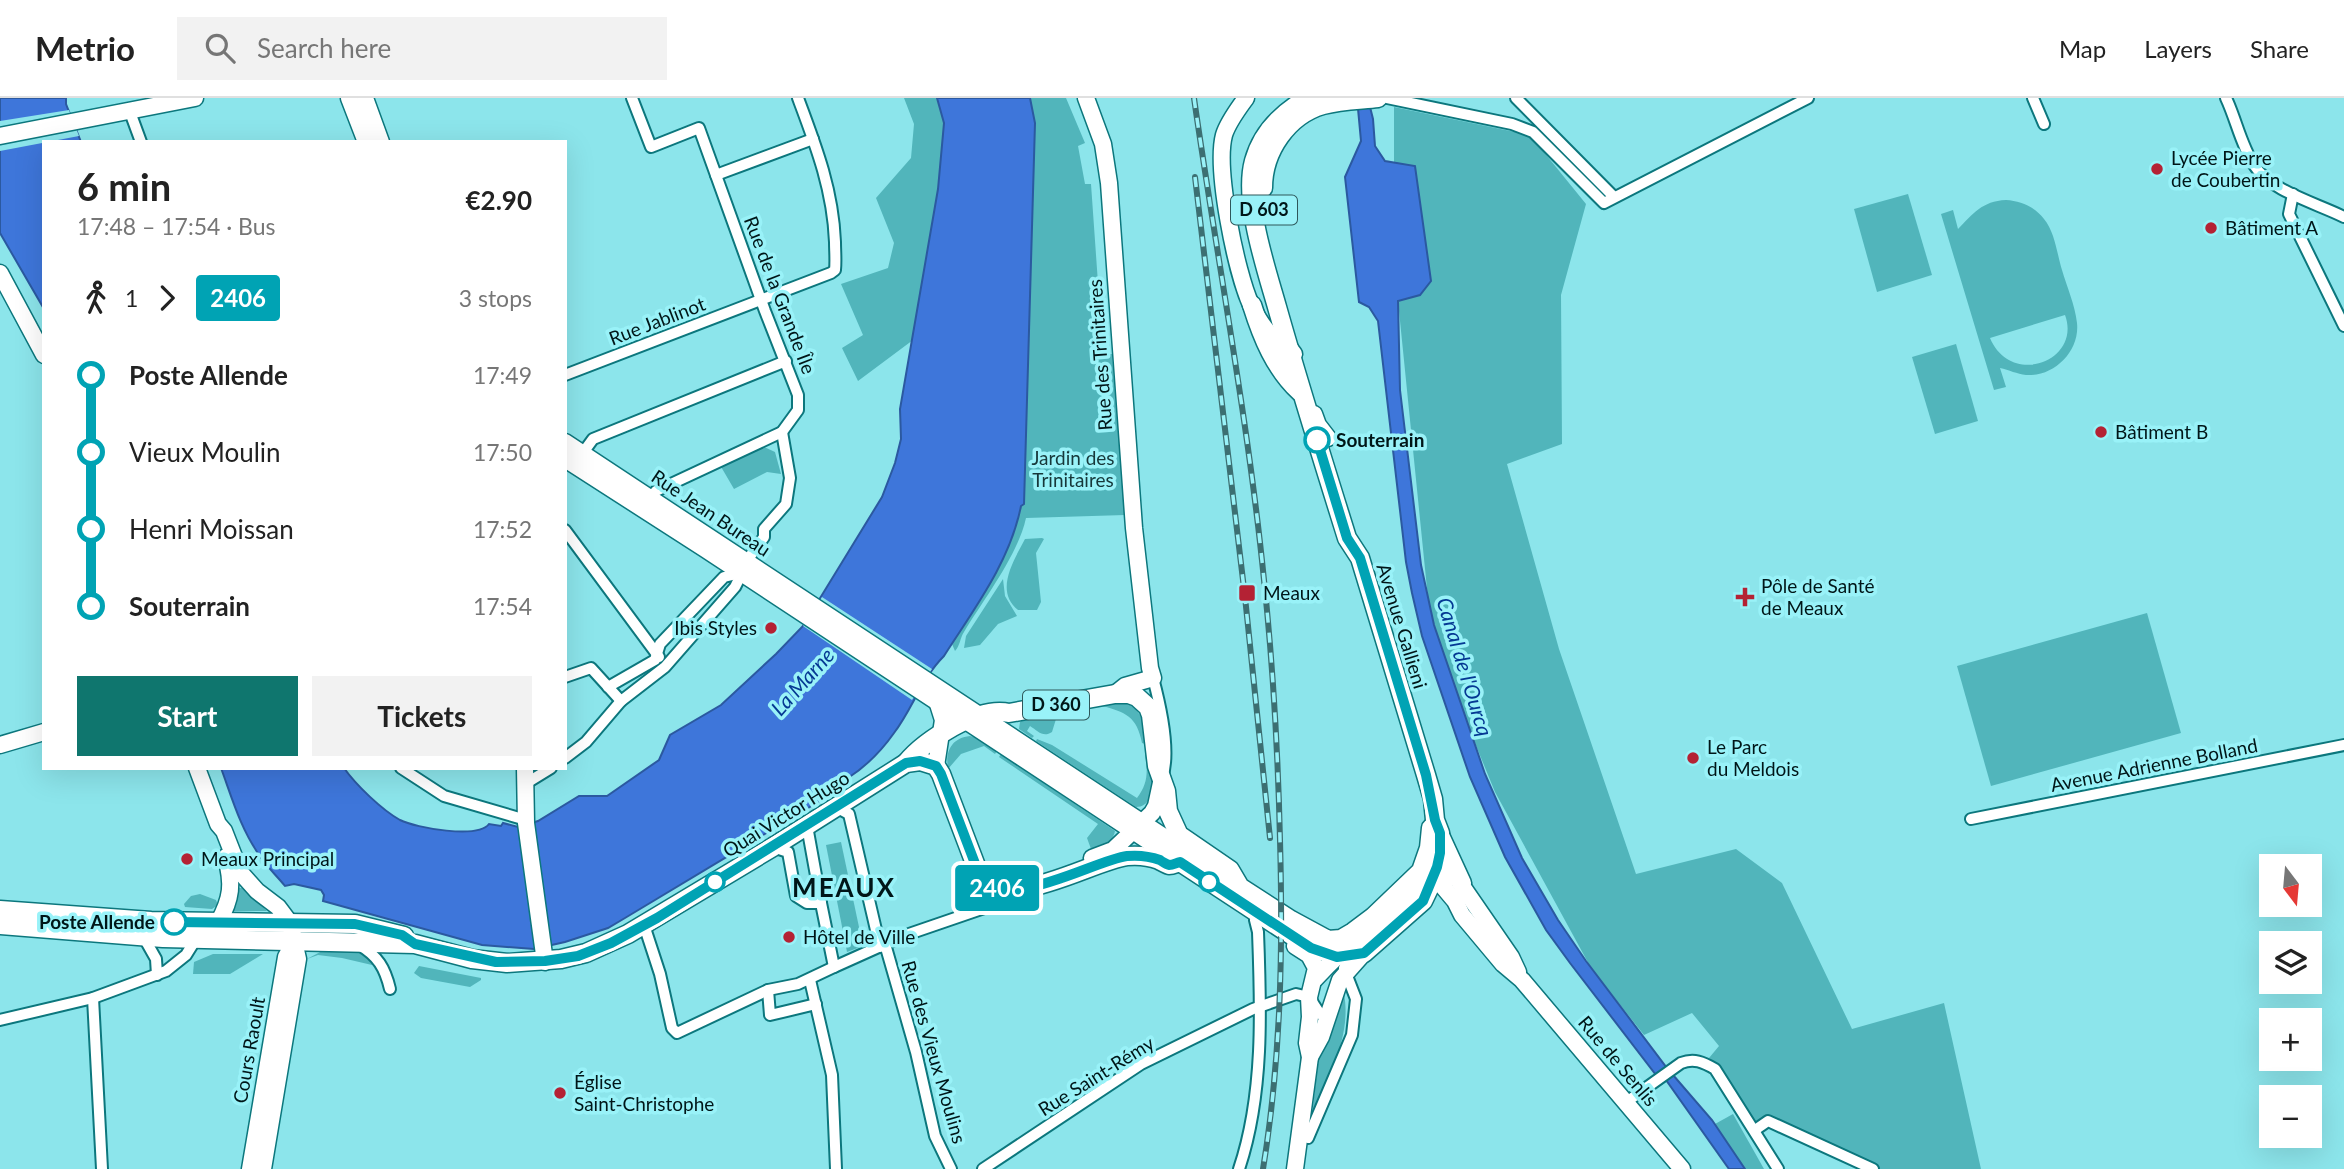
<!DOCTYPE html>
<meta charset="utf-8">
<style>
body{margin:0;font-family:Lato,sans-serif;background:#f2f2f2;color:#222;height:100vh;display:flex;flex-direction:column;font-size:26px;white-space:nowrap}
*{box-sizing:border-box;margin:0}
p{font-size:23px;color:#767676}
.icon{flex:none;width:38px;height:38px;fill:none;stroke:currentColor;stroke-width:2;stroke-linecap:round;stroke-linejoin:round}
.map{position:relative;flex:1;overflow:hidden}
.drawer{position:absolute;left:42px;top:42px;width:525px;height:630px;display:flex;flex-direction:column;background:#fff;border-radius:0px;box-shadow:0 7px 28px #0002}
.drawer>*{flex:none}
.badge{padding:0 14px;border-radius:5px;font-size:24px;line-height:46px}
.needle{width:46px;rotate:164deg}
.tools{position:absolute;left:2259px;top:756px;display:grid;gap:14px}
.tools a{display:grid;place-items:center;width:63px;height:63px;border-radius:0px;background:#fff;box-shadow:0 7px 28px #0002;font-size:35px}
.map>.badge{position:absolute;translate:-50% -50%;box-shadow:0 0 0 4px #fff}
.legs{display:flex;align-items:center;gap:10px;height:77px;padding:0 35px;font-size:23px}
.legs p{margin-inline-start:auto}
.overview{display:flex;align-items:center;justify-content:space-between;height:119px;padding:0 35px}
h1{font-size:38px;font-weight:700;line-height:52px}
.cta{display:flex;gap:14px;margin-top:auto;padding:14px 35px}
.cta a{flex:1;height:80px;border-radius:0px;background:#0f766e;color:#fff;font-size:28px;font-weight:700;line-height:80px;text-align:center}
.cta a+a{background:#f2f2f2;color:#222}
ul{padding:0 35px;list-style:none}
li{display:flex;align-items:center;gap:24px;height:77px;font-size:26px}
li i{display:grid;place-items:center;width:10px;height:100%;margin:0 9px;background:currentColor}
li i::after{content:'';width:18px;height:18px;margin:-9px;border:5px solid;border-radius:50%;background:#fff}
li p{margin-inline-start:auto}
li:first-child i{background:linear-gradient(#0000 50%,currentColor 0)}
li:last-child i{background:linear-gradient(currentColor 50%,#0000 0)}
header{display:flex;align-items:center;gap:42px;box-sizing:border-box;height:98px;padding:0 35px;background:#fff;border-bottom:2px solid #e0e0e0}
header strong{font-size:33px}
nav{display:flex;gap:38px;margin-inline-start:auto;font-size:24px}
.search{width:490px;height:63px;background:#f2f2f2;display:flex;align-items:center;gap:18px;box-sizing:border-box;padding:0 24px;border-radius:0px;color:#767676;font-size:26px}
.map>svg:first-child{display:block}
.green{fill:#51b5bb;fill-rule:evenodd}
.water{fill:#3e76da;stroke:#2b59a0;stroke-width:2}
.pier{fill:#8ce5eb}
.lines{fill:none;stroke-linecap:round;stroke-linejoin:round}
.street-casing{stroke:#0c777d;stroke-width:14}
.secondary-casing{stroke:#0c777d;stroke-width:19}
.primary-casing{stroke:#0c777d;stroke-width:21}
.street{stroke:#fff;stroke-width:10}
.secondary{stroke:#fff;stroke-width:16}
.primary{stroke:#fff;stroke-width:18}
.rail-casing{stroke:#3c6f72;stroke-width:6}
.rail{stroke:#99f2f8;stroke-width:3.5;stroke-dasharray:10;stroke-linecap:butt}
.line-1-casing{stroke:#fff;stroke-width:16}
.line-1{stroke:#00a3b4;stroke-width:10}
.poi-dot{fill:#b42234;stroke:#99f2f8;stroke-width:2.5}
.stop-1-dot{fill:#fff;stroke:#00a3b4;stroke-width:3.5}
.labels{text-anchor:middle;stroke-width:7;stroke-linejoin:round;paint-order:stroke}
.shield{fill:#99f2f8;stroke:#2e585b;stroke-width:2}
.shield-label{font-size:18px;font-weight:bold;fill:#001618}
.poi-label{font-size:19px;fill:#001618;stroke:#99f2f8;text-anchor:start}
.street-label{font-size:19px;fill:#001618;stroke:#99f2f8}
.stop-label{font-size:19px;font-weight:bold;fill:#001618;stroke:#99f2f8;text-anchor:start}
.park-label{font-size:19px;fill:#17383a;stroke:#99f2f8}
.water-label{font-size:21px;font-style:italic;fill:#053993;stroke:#99f2f8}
.district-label{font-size:26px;font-weight:bold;letter-spacing:2px;fill:#001618;stroke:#99f2f8}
</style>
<header>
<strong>Metrio</strong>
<div class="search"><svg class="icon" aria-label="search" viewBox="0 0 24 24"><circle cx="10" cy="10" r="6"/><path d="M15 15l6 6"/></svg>Search here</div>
<nav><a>Map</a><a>Layers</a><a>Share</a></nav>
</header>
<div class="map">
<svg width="2344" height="1071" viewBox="0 0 2344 1071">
<rect width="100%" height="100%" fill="#8ce5eb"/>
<g class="green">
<path d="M 904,0 L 937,0 L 944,25 L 938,91 L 913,242 L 858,283 L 842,250 L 863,237 L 841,186 L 888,170 L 894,145 L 876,100 L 911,60 L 914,26 Z"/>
<path d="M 1030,0 L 1066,0 L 1085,45 L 1078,48 L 1085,86 L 1091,86 L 1103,256 L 1112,256 L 1125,417 L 1026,420 C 1018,457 984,501 964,534 C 960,540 960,548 955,553 L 952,546 C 980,502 1011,460 1021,407 L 1024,406 L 1035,25 Z"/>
<path d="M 1394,9 L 1530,37 L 1586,106 L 1561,197 L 1562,346 L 1507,366 L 1559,551 L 1636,776 L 1736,751 L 1782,785 L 1852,931 L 1944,905 L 1981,1071 L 1873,1071 L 1768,1023 L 1755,1032 L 1709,960 L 1719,948 L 1692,915 L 1644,937 L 1591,870 L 1495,694 L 1432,540 L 1398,203 L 1420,197 L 1415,68 L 1394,65 Z"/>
<path d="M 1908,96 L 1932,177 L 1877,194 L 1854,111 Z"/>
<path d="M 2006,102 C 2021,103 2035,109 2044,121 C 2055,134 2057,156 2062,172 C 2067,189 2075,207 2077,225 C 2080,253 2054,279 2026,277 C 2017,276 2009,272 2000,270 L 2006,289 L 1994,292 L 1941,116 L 1953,112 L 1958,131 C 1973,116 1982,103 2006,102 ZM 2065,217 C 2082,263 2011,290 1990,240 Z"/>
<path d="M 1956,246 L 1978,323 L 1935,336 L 1912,259 Z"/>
<path d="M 760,347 L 775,354 L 781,376 L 767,374 L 734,391 L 720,367 Z"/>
<path d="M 1042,440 L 1044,441 L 1036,455 L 1041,504 L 1037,512 L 1018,512 C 994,493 1014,462 1025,441 Z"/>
<path d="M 1003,481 L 1005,498 L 1017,518 L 998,526 L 980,547 L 964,550 L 966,538 Z"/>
<path d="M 2147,515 L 2181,635 L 1991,688 L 1957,568 Z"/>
<path d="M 1123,604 C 1144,611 1144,628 1148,647 L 1142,645 C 1137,619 1126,614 1102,608 Z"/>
<path d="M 1072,613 L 1070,617 L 1056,621 L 1052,634 C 1043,640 1038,633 1030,628 L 1027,633 L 1034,638 L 1032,640 L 1019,631 L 1020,624 L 1024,621 Z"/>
<path d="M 970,638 L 978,640 L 997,653 L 995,656 L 984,648 L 961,656 L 948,671 C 945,654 951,640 970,638 Z"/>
<path d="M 1037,641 L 1052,647 L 1137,700 C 1148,686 1148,673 1145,657 L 1150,659 C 1151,675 1159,708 1136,709 L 1036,643 Z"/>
<path d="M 1001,656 L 1115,733 C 1113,745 1101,748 1091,751 L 1087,740 L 1098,726 L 999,659 Z"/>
<path d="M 841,744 L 863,848 L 847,854 L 826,747 Z"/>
<path d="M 239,790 L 242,790 L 267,813 L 233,813 Z"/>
<path d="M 200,796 L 216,802 L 218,807 L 212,811 L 185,809 L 184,806 L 191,798 Z"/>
<path d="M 322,853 L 356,854 L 375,862 L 372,867 L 342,860 L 318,857 L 307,861 Z"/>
<path d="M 213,856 L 263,856 L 230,876 L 193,876 L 194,864 Z"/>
<path d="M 419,868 L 481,880 L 481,882 L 470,889 L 421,880 L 414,875 Z"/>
<path d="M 1344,896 C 1352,937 1328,980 1314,1018 L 1312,1018 C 1317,979 1318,928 1344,896 Z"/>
<path d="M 1733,1016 L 1764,1071 L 1745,1071 L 1715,1026 Z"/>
</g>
<g class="water">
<path d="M 0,0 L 66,0 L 66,6 L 81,44 L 44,44 L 44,211 L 0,135 Z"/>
<path d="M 937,0 L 1030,0 L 1035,25 L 1024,406 L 1021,408 C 1010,464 974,511 944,558 C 921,581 913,610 894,635 C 882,652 865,669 848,680 C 840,685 832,688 824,693 L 828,698 L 625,820 L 608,830 L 565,844 L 534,851 L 482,847 L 323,803 L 324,797 L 321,792 L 294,786 L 285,788 C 277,778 267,769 260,758 C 241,732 232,700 221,670 L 344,670 C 356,687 382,712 400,722 C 416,730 478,741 489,726 L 501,728 L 503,725 L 518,729 L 538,723 L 579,698 L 607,698 L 659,662 L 670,637 L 721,607 L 776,556 L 803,528 L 882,399 L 895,365 L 901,341 L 900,311 L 938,91 L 944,25 Z"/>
<path d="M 1357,0 L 1369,5 L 1373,21 L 1375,48 L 1385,63 L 1415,68 L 1431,183 L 1420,197 L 1398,203 L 1400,292 L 1421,467 L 1434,527 L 1485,676 L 1522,760 L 1558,822 L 1586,863 L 1667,970 L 1712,1022 L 1745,1071 L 1729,1071 L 1661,975 L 1656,977 L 1570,865 L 1546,832 L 1505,759 L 1470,679 L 1422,538 L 1412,495 L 1406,464 L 1378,223 L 1369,209 L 1359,204 L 1345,79 L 1361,43 Z"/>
</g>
<g class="pier">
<path d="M 69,12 L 79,38 L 0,53 L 0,23 Z"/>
<path d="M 822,499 L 932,571 L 912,602 L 803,528 Z"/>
</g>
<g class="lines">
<g class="street-casing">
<g id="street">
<path d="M 632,0 L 651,49 L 699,30 L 765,213 L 798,297 L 798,312 L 782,334 L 656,393 L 650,400"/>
<path d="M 1387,0 L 1512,26 L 1533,34 L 1604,105 L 1808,0"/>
<path d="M 1516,0 L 1614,99"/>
<path d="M 2033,0 L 2044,26"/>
<path d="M 2226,0 C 2236,21 2241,47 2254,67 C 2270,93 2316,105 2344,119"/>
<path d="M 130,14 L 141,44"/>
<path d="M 716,77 L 813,41"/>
<path d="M 2293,96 L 2289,116 L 2344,228"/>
<path d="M 565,277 L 831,175 L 835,172 C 836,163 835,153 835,144 C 833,92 816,48 798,0"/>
<path d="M 582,356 L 593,341 L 786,263"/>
<path d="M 565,432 L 659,559"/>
<path d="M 565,579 L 591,570 L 621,603"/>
<path d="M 1153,580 C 1160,606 1171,654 1162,680"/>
<path d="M 608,589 L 655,562 L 660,546 L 724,479 L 741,475"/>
<path d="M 565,660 L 586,644 L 621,603 L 665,569 L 735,489 L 751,457 L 764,439 L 764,431 L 786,406 L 790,380 L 782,334"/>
<path d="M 401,670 L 444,698 L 526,722"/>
<path d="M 525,686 L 551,670"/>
<path d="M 836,709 L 849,716 L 880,849"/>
<path d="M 1971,721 L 2344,647"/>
<path d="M 773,749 L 788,754 L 796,798 L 807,805 L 821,805 L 807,728"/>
<path d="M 821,805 L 834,869 L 903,838 L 1005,803 L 1020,793"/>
<path d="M 969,813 L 982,801 L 982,781"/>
<path d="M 644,827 L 660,876 L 672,930 L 677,935 L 768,892 L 798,886 L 834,869"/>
<path d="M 143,838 L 156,861 L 157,877"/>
<path d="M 885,846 L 916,954 L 935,1038 L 951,1071"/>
<path d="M 359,847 C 378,858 385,870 390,891"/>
<path d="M 810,882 L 832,977 L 836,1071"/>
<path d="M 768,892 L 770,917 L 816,906"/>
<path d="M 93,900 L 102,1071"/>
<path d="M 0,922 L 93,900 L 166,873 L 186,857 L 196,841"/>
<path d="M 1625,1005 L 1681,965 C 1694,960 1703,964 1715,971 L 1778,1071"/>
<path d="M 1755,1032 L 1768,1023 L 1873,1071"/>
<path d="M 1300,1038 L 1308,1040 L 1352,937 L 1356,901 L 1344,870"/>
<path d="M 983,1071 L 1141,966 L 1253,911 L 1296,896 L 1309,899 L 1320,916"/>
<path d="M 1239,1071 C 1264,997 1261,911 1258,834 L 1255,822"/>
</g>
</g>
<g class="secondary-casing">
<g id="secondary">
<path d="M 349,0 L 366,44"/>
<path d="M 365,0 L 381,44"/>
<path d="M 1086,0 L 1103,46 L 1109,85 L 1134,430 L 1150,570 L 1153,580 L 1125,588 L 1115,596"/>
<path d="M 1246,0 C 1238,11 1228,24 1224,37 C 1215,71 1236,174 1251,207 C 1259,223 1269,239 1284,249 L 1288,248 L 1294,256"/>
<path d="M 0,38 L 195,0"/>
<path d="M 0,175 L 44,257"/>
<path d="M 1314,316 L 1318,327 L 1328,340"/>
<path d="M 565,344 L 1240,789"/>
<path d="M 565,361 L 705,451 L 1180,764"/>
<path d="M 0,647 L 44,634"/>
<path d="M 936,668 L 943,622 L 937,603"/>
<path d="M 197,670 L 218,726 L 224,733 L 240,774 L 257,793 L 278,809 L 290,825 L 298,861 L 263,1071"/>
<path d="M 525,670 L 526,725 L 545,864"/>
<path d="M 1440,735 L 1463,785"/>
<path d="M 1092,760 L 1113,752 L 1152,715 L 1156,708 L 1162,680"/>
<path d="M 1426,768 L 1437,769 L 1458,782 L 1511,859 L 1518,874"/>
<path d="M 1429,772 L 1455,803 L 1462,817 L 1503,866 L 1522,882 L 1682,1071"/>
<path d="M 209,828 L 218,825 C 232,800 233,786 226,759"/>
<path d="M 1315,881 C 1329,866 1343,852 1359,839 C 1383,820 1406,806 1419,777"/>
<path d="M 1310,959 L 1321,939 L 1340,882 L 1364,855"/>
<path d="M 250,1071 L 286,859 L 296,841"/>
<path d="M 1295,1071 L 1310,959 L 1307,945 L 1310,919 L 1309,899 L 1316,870 L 1309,857 L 1295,848"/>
</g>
</g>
<g class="primary-casing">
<g id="primary">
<path d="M 1263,90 C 1263,53 1288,17 1323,7 C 1341,2 1360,2 1378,0"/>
<path d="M 1252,207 C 1262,239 1275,271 1300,294"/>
<path d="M 906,665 C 925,642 978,608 1009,615 L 1115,596 L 1129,596 L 1137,599 L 1148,609 L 1151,617 L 1157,668 L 1166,693 L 1168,713 L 1179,737 L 1230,772 L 1240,789 L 1291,822 L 1328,842 L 1341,841 L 1353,834 L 1373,819 L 1421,773 L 1429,750 L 1431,730"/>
<path d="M 0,812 L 151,823 L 355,826 L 404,838"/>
<path d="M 0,827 L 163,840 L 415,846 L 472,861 L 507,865 L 561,861 L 586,855 L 628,836 L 773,749 L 906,665 L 920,663 L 936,668 L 941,676 L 979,776 C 1002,818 1093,762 1127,758 C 1138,757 1149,758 1159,762 C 1161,763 1168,767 1169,767 C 1173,767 1176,765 1180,764 L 1311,850 L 1337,858 L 1364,855 L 1423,803 L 1435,778 L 1440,755 L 1440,735 L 1435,722 L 1433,701 L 1426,677 L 1360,460 L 1347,440 C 1323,363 1299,287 1277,209 C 1266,170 1243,103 1254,63 C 1262,34 1283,14 1308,0"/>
</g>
</g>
<use href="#street" class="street"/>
<use href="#secondary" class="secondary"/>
<use href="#primary" class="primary"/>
<g class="rail-casing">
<g id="rail">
<path d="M 1194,0 C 1217,161 1248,321 1264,482 C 1273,568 1278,655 1280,742 C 1283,852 1281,961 1263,1071"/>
<path d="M 1195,79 L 1245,499 L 1270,740"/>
</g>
</g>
<use href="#rail" class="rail"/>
</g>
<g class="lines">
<g class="line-1-casing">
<path id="line-1" d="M 174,824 L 355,826 L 402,837 L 415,846 L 496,864 L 545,863 L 578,858 L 611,845 L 657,820 L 906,665 L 920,663 L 936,668 L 941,676 L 979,776 C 1002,818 1094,762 1127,758 C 1138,757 1149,758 1160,762 C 1161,763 1168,767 1169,767 C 1173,767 1176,765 1180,764 L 1311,850 L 1337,859 L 1364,855 L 1423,803 L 1437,769 L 1440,755 L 1440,735 L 1435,722 L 1426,677 L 1360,460 L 1347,440 L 1317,342"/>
</g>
<use href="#line-1" class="line-1"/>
</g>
<g class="poi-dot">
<circle cx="2157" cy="71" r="7"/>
<circle cx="2211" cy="130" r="7"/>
<circle cx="2101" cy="334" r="7"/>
<rect x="1238" y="486" width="18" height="18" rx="3.5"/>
<path d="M1741.5 488.5h7v7h7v7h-7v7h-7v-7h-7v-7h7z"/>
<circle cx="771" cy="530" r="7"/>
<circle cx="1693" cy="660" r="7"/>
<circle cx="187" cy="761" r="7"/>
<circle cx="789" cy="839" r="7"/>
<circle cx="560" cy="995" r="7"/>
</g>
<g class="stop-1-dot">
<circle cx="1317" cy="342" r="12"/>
<circle cx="715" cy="784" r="9"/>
<circle cx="1209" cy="784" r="9"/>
<circle cx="174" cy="824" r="12"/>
</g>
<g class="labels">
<g class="shield">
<rect x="1231" y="97.5" width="66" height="29" rx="5"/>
<rect x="1023" y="592.5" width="66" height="29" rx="5"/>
</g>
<g class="shield-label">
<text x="1264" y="118">D 603</text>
<text x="1056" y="613">D 360</text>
</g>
<g class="poi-label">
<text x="2171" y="67">Lycée Pierre<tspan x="2171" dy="22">de Coubertin</tspan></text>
<text x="2225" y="137">Bâtiment A</text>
<text x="2115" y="341">Bâtiment B</text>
<text x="1761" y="495">Pôle de Santé<tspan x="1761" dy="22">de Meaux</tspan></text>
<text x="1263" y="502">Meaux</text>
<text x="757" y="537" text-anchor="end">Ibis Styles</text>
<text x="1707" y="656">Le Parc<tspan x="1707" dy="22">du Meldois</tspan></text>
<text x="201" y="768">Meaux Principal</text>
<text x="803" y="846">Hôtel de Ville</text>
<text x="574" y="991">Église<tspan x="574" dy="22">Saint-Christophe</tspan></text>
</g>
<g class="street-label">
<text transform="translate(780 197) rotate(69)" y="7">Rue de la Grande Île</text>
<text transform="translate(657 223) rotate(-21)" y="7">Rue Jablinot</text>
<text transform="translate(1100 257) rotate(-94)" y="7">Rue des Trinitaires</text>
<text transform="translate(711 415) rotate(34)" y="7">Rue Jean Bureau</text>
<text transform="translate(1402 528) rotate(73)" y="7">Avenue Gallieni</text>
<text transform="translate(2154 667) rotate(-11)" y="7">Avenue Adrienne Bolland</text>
<text transform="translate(786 716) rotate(-32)" y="7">Quai Victor Hugo</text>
<text transform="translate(249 952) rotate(-80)" y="7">Cours Raoult</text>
<text transform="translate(934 954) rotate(74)" y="7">Rue des Vieux Moulins</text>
<text transform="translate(1618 963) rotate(50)" y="7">Rue de Senlis</text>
<text transform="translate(1096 978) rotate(-32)" y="7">Rue Saint-Rémy</text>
</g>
<g class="stop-label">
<text x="1336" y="349">Souterrain</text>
<text x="155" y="831" text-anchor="end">Poste Allende</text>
</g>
<g class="park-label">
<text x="1073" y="367">Jardin des<tspan x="1073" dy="22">Trinitaires</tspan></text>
</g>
<g class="water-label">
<text transform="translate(1464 569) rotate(73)" y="7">Canal de l'Ourcq</text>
<text transform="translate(803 584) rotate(-48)" y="7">La Marne</text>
</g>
<g class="district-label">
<text x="844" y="799">MEAUX</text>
</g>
</g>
</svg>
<div class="tools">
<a><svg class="needle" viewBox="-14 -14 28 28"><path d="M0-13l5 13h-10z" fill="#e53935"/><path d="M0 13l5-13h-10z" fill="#767676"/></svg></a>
<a><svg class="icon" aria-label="layers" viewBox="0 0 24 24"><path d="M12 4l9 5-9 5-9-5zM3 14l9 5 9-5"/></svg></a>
<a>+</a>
<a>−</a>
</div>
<b class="badge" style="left:997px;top:790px;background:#00a3b4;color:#fff">2406</b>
<section class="drawer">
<div class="overview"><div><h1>6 min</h1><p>17:48 – 17:54 · Bus</p></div><b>€2.90</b></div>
<div class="legs"><svg class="icon" aria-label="walk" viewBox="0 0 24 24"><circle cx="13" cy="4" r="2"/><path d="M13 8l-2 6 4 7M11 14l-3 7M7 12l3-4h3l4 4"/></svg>1<svg class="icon" aria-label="forward" viewBox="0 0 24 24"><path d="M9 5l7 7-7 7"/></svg><b class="badge" style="background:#00a3b4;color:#fff">2406</b><p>3 stops</p></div>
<ul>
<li><i style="color:#00a3b4"></i><b>Poste Allende</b><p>17:49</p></li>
<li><i style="color:#00a3b4"></i><span>Vieux Moulin</span><p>17:50</p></li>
<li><i style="color:#00a3b4"></i><span>Henri Moissan</span><p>17:52</p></li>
<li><i style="color:#00a3b4"></i><b>Souterrain</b><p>17:54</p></li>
</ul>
<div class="cta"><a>Start</a><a>Tickets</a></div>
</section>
</div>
